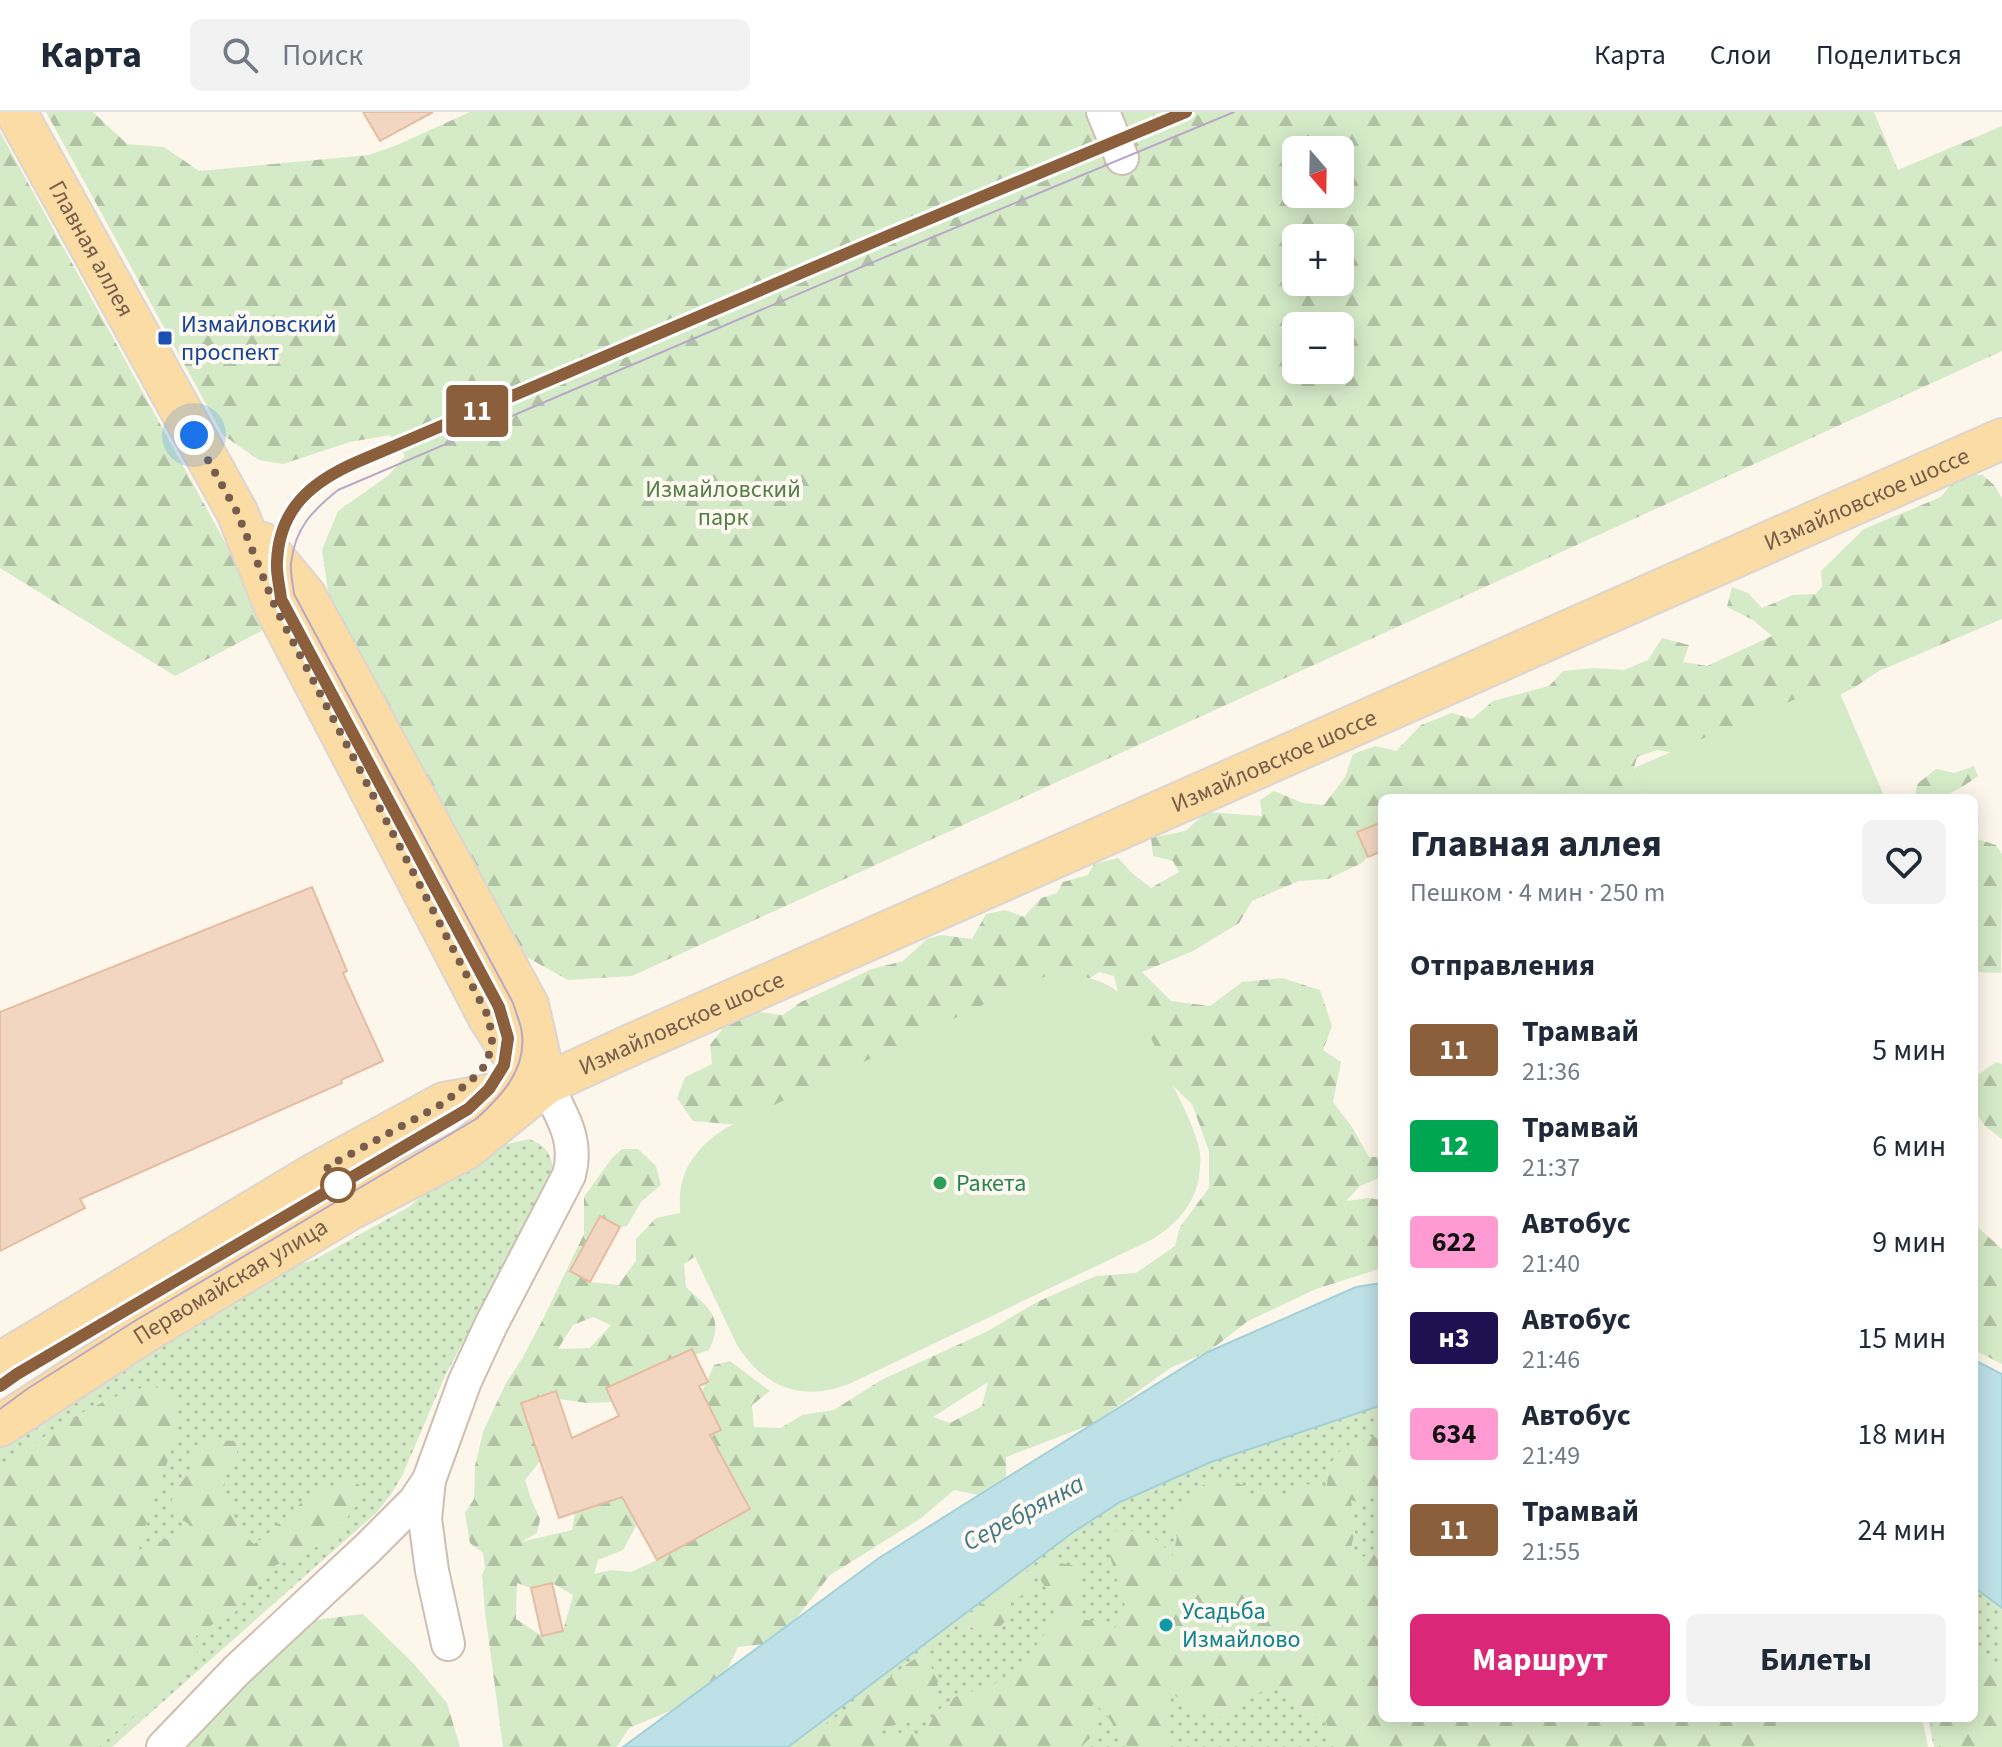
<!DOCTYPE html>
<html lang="ru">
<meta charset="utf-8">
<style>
body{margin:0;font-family:"Source Sans 3",sans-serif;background:#f2f2f3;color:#1f2937;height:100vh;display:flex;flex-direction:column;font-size:30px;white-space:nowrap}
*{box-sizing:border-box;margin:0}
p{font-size:26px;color:#747a83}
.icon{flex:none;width:44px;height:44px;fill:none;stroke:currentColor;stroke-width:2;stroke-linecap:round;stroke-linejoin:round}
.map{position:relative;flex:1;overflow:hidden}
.side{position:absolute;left:1378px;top:682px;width:600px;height:928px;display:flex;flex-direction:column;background:#fff;border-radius:12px;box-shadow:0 4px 20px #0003}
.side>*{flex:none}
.badge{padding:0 16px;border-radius:6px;font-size:28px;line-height:52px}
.needle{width:52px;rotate:160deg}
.buttons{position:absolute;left:1282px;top:24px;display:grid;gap:16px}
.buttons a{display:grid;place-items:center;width:72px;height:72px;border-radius:12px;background:#fff;box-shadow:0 4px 20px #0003;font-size:40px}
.you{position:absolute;width:40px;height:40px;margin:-20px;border:6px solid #fff;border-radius:50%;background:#1a73e8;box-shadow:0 0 0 12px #1a73e833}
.map>.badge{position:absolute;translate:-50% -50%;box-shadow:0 0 0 4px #fff}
h2{padding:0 32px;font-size:30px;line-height:72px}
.round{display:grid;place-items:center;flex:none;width:84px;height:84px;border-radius:12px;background:#f2f2f3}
.headline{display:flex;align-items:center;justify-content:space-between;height:136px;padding:0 32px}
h1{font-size:38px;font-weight:700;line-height:60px}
.primary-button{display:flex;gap:16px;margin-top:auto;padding:16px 32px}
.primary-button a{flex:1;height:92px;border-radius:12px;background:#db2777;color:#fff;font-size:32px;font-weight:700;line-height:92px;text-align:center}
.primary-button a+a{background:#f2f2f3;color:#1f2937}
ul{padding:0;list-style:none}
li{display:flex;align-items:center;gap:24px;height:96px;padding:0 32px}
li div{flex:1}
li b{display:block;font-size:30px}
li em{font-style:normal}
li .badge{min-width:88px;font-weight:700;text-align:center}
header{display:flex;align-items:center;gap:48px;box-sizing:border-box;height:112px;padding:0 40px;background:#fff;border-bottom:2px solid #e0e1e3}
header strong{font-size:38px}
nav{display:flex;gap:44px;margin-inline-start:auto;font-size:28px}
.search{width:560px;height:72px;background:#f2f2f3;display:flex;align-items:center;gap:20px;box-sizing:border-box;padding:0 28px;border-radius:12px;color:#747a83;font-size:30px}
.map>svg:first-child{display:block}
.grass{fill:url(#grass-dots)}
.forest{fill:url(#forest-firs);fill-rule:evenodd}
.garden{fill:#d5ebc8}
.water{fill:#bee0e7;stroke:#a4d0d9;stroke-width:2}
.building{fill:#f2d6c2;stroke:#e5bda2;stroke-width:2}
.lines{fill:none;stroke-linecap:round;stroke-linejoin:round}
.minor-casing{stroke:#cfbeaf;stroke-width:36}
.major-casing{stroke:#dcd5d1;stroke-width:44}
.minor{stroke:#fff;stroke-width:32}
.major{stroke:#fadca4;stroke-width:40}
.tram{stroke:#b9a7c8;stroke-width:2}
.line-casing{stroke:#fff;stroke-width:18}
.line{stroke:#8b5e3c;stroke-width:12}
.walk{stroke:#785d4d;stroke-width:8;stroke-dasharray:0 14.4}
.transit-dot{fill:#1a4fb4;stroke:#fffaf1;stroke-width:3}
.leisure-dot{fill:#2e9e5b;stroke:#fffaf1;stroke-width:3}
.stop-dot{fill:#fff;stroke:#8b5e3c;stroke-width:4}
.culture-dot{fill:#0f9aa8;stroke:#fffaf1;stroke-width:3}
.labels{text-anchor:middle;stroke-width:8;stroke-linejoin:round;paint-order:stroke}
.street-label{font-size:24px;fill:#785d4d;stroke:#fffaf1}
.transit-label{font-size:24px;fill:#164399;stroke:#fffaf1;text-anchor:start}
.park-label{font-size:24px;fill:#547e44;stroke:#fffaf1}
.leisure-label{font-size:24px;fill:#27864d;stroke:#fffaf1;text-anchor:start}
.culture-label{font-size:24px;fill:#0d838f;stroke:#fffaf1;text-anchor:start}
.water-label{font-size:26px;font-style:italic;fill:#437884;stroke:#fffaf1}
</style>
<header>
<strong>Карта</strong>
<div class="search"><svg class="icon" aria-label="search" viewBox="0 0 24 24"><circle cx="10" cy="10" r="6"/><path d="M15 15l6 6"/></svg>Поиск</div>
<nav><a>Карта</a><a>Слои</a><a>Поделиться</a></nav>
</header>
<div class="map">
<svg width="2002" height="1635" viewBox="0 0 2002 1635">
<defs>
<pattern id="grass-dots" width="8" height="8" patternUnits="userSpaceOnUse" patternTransform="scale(2)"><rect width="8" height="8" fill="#d5ebc8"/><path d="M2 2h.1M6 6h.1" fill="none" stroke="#b2c2a5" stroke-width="1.8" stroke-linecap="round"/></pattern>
<pattern id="forest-firs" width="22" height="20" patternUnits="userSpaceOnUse" patternTransform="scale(2)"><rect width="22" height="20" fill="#d5ebc8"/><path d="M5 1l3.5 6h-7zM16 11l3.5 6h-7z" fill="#b2c2a5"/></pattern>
</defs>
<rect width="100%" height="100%" fill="#fdf6ea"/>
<g class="grass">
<path d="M 529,1027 C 546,1033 555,1045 552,1064 L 445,1264 L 402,1364 L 390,1384 L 375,1402 L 112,1635 L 0,1635 L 0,1329 L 263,1163 L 314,1148 L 407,1096 L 448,1064 L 507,1032 Z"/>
<path d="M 1382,1293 L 1382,1606 L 1763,1635 L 788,1635 L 1072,1421 L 1120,1390 L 1211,1350 Z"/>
<path d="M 1974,1475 L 2002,1496 L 2002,1635 L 1934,1635 L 1928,1606 L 1974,1606 Z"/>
</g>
<g class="forest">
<path d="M 46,0 L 93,0 L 127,32 L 164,35 L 199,59 L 369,43 L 397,33 L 470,0 L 1874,0 L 1898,58 L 2002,14 L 2002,239 L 632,864 L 568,868 L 523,843 L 329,485 L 322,438 L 338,399 L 389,363 L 405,344 L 390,323 L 350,330 L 283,352 L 259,348 L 223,323 ZM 1296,38 L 1340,38 L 1340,82 L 1296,82 ZM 1296,126 L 1340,126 L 1340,170 L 1296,170 ZM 1296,214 L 1340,214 L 1340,258 L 1296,258 Z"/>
<path d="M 0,20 L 271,514 L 175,564 L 0,456 Z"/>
<path d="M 1959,362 L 1983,363 L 1995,374 L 2002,387 L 2002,507 L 1879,559 L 1855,575 L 1821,593 L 1682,642 L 1657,638 L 1637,645 L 1634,656 L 1647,686 L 1560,686 L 1540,682 L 1525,686 L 1382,686 L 1382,729 L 1362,751 L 1328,767 L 1299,769 L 1252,789 L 1239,811 L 1193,839 L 1142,860 L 1171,889 L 1210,894 L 1242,870 L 1282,866 L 1320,878 L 1332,914 L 1323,938 L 1341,950 L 1333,990 L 1352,1015 L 1369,1045 L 1382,1045 L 1382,1065 L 1360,1074 L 1346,1089 L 1368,1086 L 1382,1088 L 1382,1156 L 1316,1177 L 1248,1209 L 1208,1240 L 1170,1256 L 1095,1311 L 1006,1345 L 1006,1367 L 979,1383 L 954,1378 L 920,1407 L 830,1463 L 795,1508 L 763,1532 L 738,1535 L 726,1560 L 677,1596 L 629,1616 L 617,1635 L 503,1635 L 485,1500 L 482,1463 L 485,1456 L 483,1441 L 470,1431 L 465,1401 L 474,1387 L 475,1354 L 483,1320 L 506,1271 L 523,1245 L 543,1207 L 584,1122 L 584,1085 L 612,1046 L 622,1037 L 638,1037 L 656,1054 L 661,1073 L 641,1090 L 627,1114 L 620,1115 L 600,1105 L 570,1159 L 590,1170 L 618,1173 L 636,1149 L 636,1127 L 656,1106 L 685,1100 L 700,1141 L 684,1152 L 686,1175 C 709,1197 725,1205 709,1238 L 695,1243 L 692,1237 L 607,1276 L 613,1290 L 587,1291 L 559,1287 L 556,1279 L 521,1291 L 540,1349 L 525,1368 L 531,1387 L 540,1407 L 537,1421 L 521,1430 L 572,1418 L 575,1401 L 595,1394 L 590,1378 L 720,1319 L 702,1280 L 714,1253 L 730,1249 L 770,1279 L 752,1293 L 754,1315 L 781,1316 L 802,1303 L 834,1298 L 881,1268 L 986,1220 L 1037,1190 L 1096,1164 L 1136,1161 L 1175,1134 L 1180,1115 L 1209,1076 L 1209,1039 L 1192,992 L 1172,973 L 1132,894 L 1118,880 L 1114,864 L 1099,860 L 1075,876 L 740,1013 L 693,1009 L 677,986 L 685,965 L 712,952 L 710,933 L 731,906 L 759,900 L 783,903 L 801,890 L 872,857 L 903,849 L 927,827 L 941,823 L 972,827 L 986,802 L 1005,798 L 1024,805 L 1041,786 L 1057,781 L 1063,770 L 1088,763 L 1094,752 L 1118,746 L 1132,761 L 1151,776 L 1179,760 L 1173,749 L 1153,744 L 1151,726 L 1185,719 L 1207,700 L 1262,704 L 1260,688 L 1274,679 L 1303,691 L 1324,693 L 1345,665 L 1353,642 L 1376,634 L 1396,639 L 1421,613 L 1452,601 L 1472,607 L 1493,589 L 1549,574 L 1563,559 L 1594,556 L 1624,558 L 1648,548 L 1662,526 L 1689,533 L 1683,550 L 1707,554 L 1772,524 L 1753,508 L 1727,495 L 1732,475 L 1748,481 L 1762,496 L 1793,483 L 1816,482 L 1822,474 L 1821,459 L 1864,417 L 1941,385 ZM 593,1205 L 611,1213 L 590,1236 L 558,1237 L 573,1213 ZM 988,1270 L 982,1294 L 950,1311 L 933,1305 ZM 719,1340 L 750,1397 L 657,1448 L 631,1460 L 611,1458 L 594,1462 L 598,1448 L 623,1438 L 637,1412 ZM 517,1471 L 531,1476 L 552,1471 L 573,1483 L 563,1519 L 542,1524 L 516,1507 Z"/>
<path d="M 1974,654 L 1978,664 C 1955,681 1944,686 1915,686 L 1917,672 L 1936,657 L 1955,661 Z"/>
<path d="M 1977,727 L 1996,733 L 2002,742 L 2001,861 L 1974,860 L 1974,729 Z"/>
<path d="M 1996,950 L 2002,952 L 2002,1027 L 1985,1014 L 1974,998 L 1974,978 L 1978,963 Z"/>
<path d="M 1974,1112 L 2002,1137 L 2002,1252 L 1974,1238 Z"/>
<path d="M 153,1272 C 160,1279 172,1286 176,1294 C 185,1313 164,1355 159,1375 L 154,1383 L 154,1394 L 142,1421 L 139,1438 L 175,1424 L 190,1413 L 169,1399 L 174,1380 L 191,1358 L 189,1336 L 209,1328 L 237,1329 L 237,1348 L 226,1360 L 224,1377 L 238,1417 L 254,1432 C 275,1419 289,1399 309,1385 C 322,1377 338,1372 351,1366 L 367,1380 L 328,1430 L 276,1453 L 258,1472 L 234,1501 L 220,1507 L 196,1524 L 198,1547 L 99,1635 L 0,1635 L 0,1354 L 74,1305 L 109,1287 Z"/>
<path d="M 1363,1324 L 1382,1326 L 1382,1389 L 1373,1379 L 1363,1391 L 1351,1388 L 1355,1420 L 1350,1439 L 1363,1445 L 1382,1435 L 1382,1606 L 1855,1606 L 1776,1635 L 1334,1635 L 1326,1610 L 1296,1597 L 1283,1579 L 1267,1576 L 1220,1606 L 1197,1600 L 1172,1581 L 1167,1602 L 1169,1620 L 1164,1635 C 1154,1635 1140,1635 1130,1635 C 1116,1630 1114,1600 1092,1592 C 1101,1617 1101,1616 1081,1635 L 796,1635 L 933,1533 L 927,1546 L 938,1569 L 935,1593 L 919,1609 L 883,1615 L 880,1627 L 903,1620 L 923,1624 L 936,1600 L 959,1582 L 988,1576 L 1031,1548 L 1038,1530 L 1056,1508 L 1046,1476 L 1036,1461 L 1029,1486 L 1012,1484 L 1009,1506 L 993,1521 L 975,1518 L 961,1508 L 1043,1448 L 1083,1455 L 1078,1475 L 1079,1507 L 1095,1509 L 1111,1521 L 1127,1500 L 1108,1438 L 1114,1419 C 1145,1418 1152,1421 1173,1444 L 1177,1425 L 1168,1408 L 1204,1372 L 1223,1364 L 1242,1373 L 1254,1388 L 1266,1377 L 1288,1386 L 1303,1372 L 1327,1374 L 1329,1354 L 1339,1340 Z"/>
<path d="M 363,1502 L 414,1552 L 447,1591 L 460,1635 L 173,1635 L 270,1538 L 315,1508 Z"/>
<path d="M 1974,1545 L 1991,1549 L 2002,1556 L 2002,1635 L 1941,1635 L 1939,1621 L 1926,1606 L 1974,1606 Z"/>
</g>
<g class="garden">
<path d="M 1835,570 L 1885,686 L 1647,686 L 1634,656 Z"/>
<path d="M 1066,862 C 1085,864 1102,868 1117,879 C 1144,900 1156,939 1170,968 C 1180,988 1191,1008 1197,1029 C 1200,1037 1201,1046 1200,1054 C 1199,1087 1180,1110 1153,1127 L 849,1272 C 802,1290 764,1276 737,1233 L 687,1128 C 670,1079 683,1043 726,1016 L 1030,870 L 1047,864 Z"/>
<path d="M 1812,1606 L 1922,1606 L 1928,1635 L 1774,1635 L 1770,1615 Z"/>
</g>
<g class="water">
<path d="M 1382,1171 L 1382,1293 L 1211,1350 L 1120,1390 L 1072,1421 L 788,1635 L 623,1635 L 879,1446 L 979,1383 L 1208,1240 L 1356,1175 Z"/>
<path d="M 1974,1248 L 2002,1262 L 2002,1496 L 1974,1475 Z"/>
</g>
<g class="building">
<path d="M 363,0 L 433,0 L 380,29 Z"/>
<path d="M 1382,710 L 1382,739 L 1368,745 L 1357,720 Z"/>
<path d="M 312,775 L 347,859 L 343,861 L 383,949 L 341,968 L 342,971 L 80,1087 L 85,1096 L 0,1139 L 0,900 Z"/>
<path d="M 600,1104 L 620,1115 L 590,1170 L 570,1159 Z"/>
<path d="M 692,1237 L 708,1270 L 699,1274 L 721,1318 L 710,1323 L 750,1397 L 657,1448 L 622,1385 L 559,1406 L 521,1291 L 556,1279 L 572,1326 L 619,1304 L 606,1276 Z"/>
<path d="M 552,1471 L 563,1519 L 542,1524 L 531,1476 Z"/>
</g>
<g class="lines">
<g class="minor-casing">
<g id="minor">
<path d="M 1103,0 L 1122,46"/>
<path d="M 448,1532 L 432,1459 L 425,1407 L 429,1368 L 465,1269 L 491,1213 L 569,1063 C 579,1027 561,1003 546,972"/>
<path d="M 163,1635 L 236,1559 L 367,1437 L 415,1389 L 429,1368"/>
</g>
</g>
<g class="major-casing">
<g id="major">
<path id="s1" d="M 16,0 L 237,400 L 276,497 L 489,906 L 512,942 L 546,972"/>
<path d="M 262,431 L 305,483 L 528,893 L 546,972"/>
<path d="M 0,1251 L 314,1062 L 444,991 L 544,973"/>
<path id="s2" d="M 0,1314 L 147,1219 L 349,1098 L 466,1037 L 546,972 L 633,932 L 2002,327"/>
</g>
</g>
<use href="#minor" class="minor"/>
<use href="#major" class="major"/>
<g class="tram">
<path d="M 0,1274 L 17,1262 L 468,997 L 489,977 L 504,953 L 508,926 L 499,895 L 281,487 C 276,448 274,417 301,385 C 309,375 322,368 332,361 L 890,123 L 1186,0"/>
<path d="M 0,1297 L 27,1277 L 138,1207 L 476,1007 C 501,984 526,959 522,922 C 521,912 516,901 513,891 L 294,482 C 293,472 290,461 291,451 C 295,416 312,399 338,378 L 897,140 L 1234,0"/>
</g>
</g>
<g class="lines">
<g class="line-casing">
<path id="line" d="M 0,1274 L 17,1262 L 468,997 L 489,977 L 504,953 L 508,926 L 499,895 L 281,487 C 280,475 276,462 277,450 C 279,397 311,370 357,350 L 890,123 L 1186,0"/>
</g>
<use href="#line" class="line"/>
<path class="walk" d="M 194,323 L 237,400 L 276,497 L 489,906 L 492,929 L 491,938 L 483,956 L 476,964 L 444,991 L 327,1055 L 338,1073"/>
</g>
<rect class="transit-dot" x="157" y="218" width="16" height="16" rx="4"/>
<circle class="leisure-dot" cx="940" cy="1071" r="8"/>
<circle class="stop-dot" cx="338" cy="1073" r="16"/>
<circle class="culture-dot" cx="1166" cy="1513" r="8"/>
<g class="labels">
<g class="street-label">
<text dy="8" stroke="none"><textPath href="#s1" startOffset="156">Главная аллея</textPath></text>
<text dy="8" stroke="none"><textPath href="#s2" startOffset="2090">Измайловское шоссе</textPath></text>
<text dy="8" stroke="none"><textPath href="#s2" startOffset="1442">Измайловское шоссе</textPath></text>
<text dy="8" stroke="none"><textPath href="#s2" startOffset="794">Измайловское шоссе</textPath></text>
<text dy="8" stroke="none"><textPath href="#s2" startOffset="272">Первомайская улица</textPath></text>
</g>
<g class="transit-label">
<text x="181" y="220">Измайловский<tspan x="181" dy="28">проспект</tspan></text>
</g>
<g class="park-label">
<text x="723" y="385">Измайловский<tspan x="723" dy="28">парк</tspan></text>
</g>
<g class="leisure-label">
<text x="956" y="1079">Ракета</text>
</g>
<g class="culture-label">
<text x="1182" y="1507">Усадьба<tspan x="1182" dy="28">Измайлово</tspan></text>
</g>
<g class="water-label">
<text transform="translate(1023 1400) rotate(-28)" y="9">Серебрянка</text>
</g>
</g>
</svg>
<div class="buttons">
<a><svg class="needle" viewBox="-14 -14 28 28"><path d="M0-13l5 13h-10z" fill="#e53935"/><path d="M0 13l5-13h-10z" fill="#747a83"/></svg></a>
<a>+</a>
<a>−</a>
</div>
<div class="you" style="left:194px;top:323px"></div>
<b class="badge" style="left:477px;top:299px;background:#8b5e3c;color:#fff">11</b>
<section class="side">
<div class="headline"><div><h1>Главная аллея</h1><p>Пешком · 4 мин · 250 m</p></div><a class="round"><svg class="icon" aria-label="heart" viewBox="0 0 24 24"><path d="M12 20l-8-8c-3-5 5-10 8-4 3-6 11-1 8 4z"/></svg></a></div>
<h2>Отправления</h2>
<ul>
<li><span class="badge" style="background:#8b5e3c;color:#fff">11</span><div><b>Трамвай</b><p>21:36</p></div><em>5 мин</em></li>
<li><span class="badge" style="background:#00a651;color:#fff">12</span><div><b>Трамвай</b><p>21:37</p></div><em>6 мин</em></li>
<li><span class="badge" style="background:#ff9ad2;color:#111">622</span><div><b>Автобус</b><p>21:40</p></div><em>9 мин</em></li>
<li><span class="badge" style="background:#1f1051;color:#fff">н3</span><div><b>Автобус</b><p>21:46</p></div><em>15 мин</em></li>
<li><span class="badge" style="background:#ff9ad2;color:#111">634</span><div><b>Автобус</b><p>21:49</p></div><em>18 мин</em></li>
<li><span class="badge" style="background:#8b5e3c;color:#fff">11</span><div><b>Трамвай</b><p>21:55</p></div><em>24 мин</em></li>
</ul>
<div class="primary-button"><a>Маршрут</a><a>Билеты</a></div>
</section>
</div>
